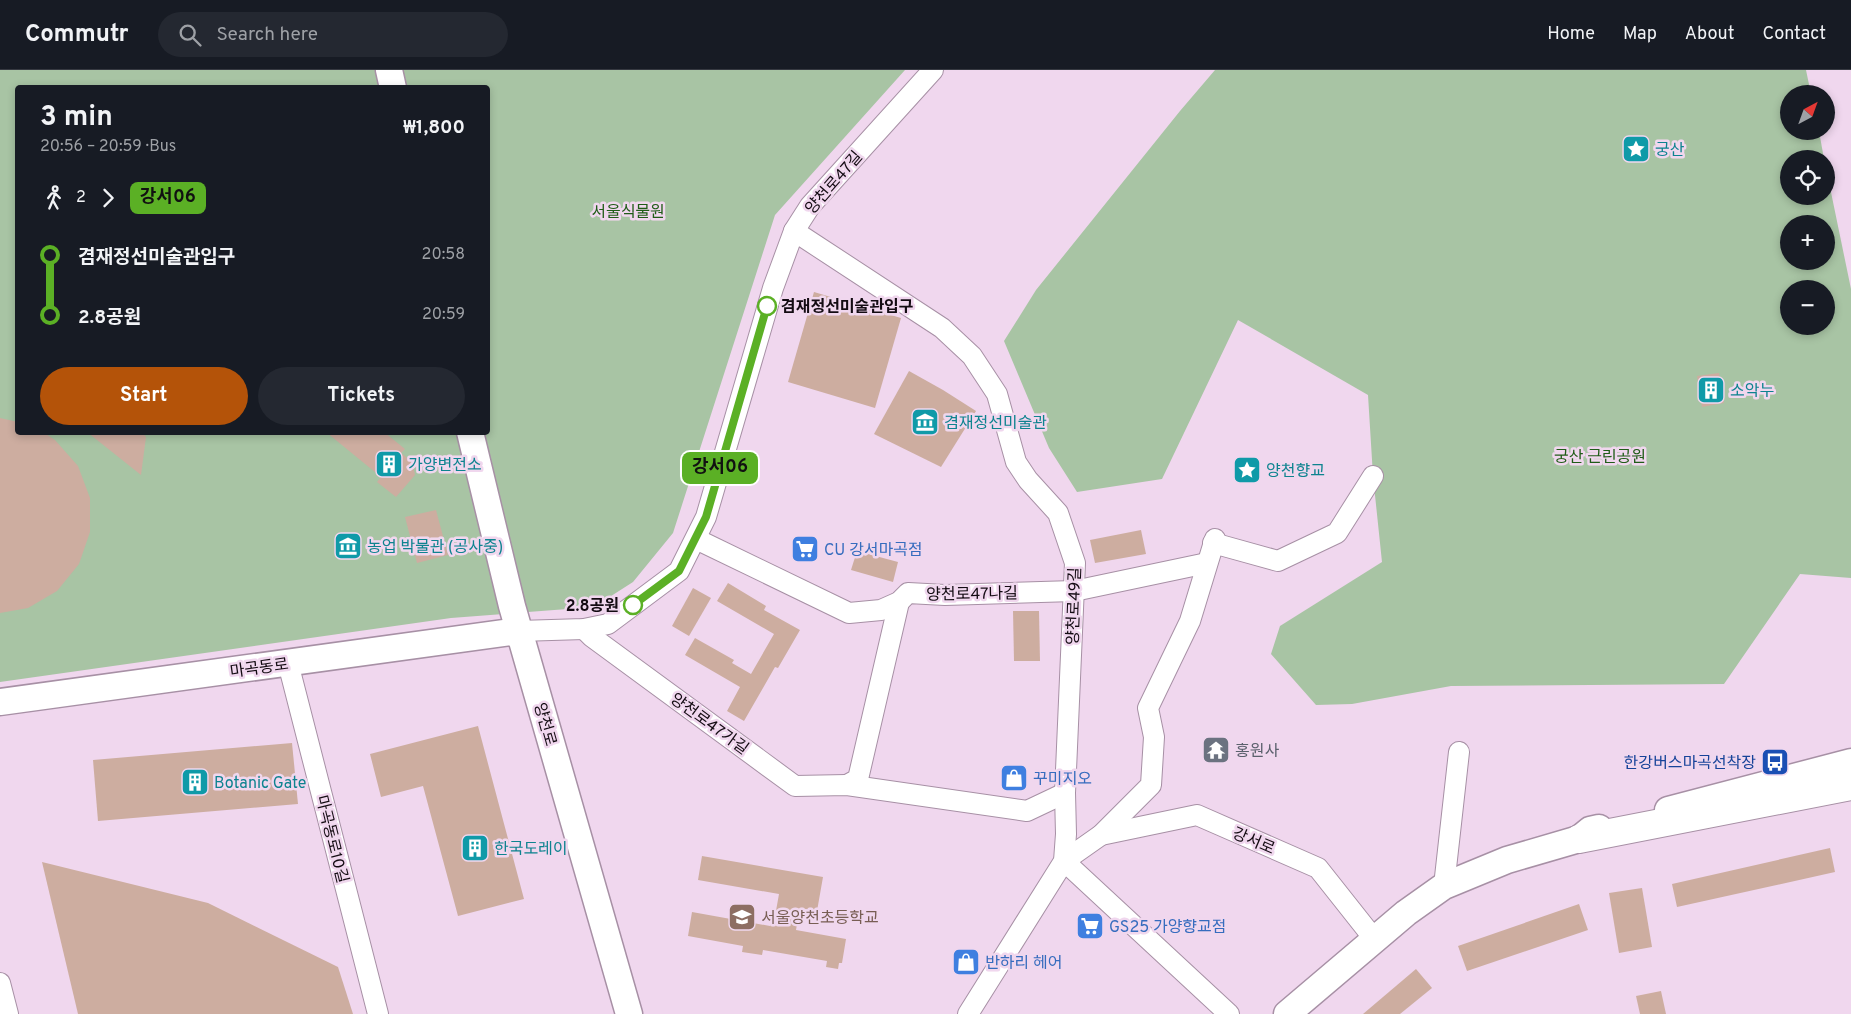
<!DOCTYPE html>
<meta charset="utf-8">
<style>
body{margin:0;font-family:Overpass,"Noto Sans KR",sans-serif;background:#242831;color:#f1f3f6;height:100vh;display:flex;flex-direction:column;font-size:19px;white-space:nowrap}
*{box-sizing:border-box;margin:0}
p{font-size:16px;color:#9ea1a6}
.icon{flex:none;width:28px;height:28px;fill:none;stroke:currentColor;stroke-width:2;stroke-linecap:round;stroke-linejoin:round}
.map{position:relative;flex:1;overflow:hidden}
.drawer{position:absolute;left:15px;top:15px;width:475px;height:350px;display:flex;flex-direction:column;background:#171b24;border-radius:5px;box-shadow:0 2px 8px #0003}
.drawer>*{flex:none}
.badge{padding:0 10px;border-radius:8px;font-size:18px;line-height:32px}
.needle{width:32px;rotate:41deg}
.fabs{position:absolute;left:1780px;top:15px;display:grid;gap:10px}
.fabs a{display:grid;place-items:center;width:55px;height:55px;border-radius:50%;background:#171b24;box-shadow:0 2px 8px #0003;font-size:25px}
.map>.badge{position:absolute;translate:-50% -50%;box-shadow:0 0 0 2px #fff}
.legs{display:flex;align-items:center;gap:8px;height:55px;padding:0 25px;font-size:16px}
.legs p{margin-inline-start:auto}
.overview{display:flex;align-items:center;justify-content:space-between;height:85px;padding:0 25px}
h1{font-size:28px;font-weight:700;line-height:38px}
.cta{display:flex;gap:10px;margin-top:auto;padding:10px 25px}
.cta a{flex:1;height:58px;border-radius:30px;background:#b45309;color:#fff;font-size:20px;font-weight:700;line-height:58px;text-align:center}
.cta a+a{background:#242831;color:#f1f3f6}
ul{padding:0 25px;list-style:none}
li{display:flex;align-items:center;gap:18px;height:60px;font-size:19px}
li i{display:grid;place-items:center;width:8px;height:100%;margin:0 6px;background:currentColor}
li i::after{content:'';width:12px;height:12px;margin:-6px;border:4px solid;border-radius:50%;background:#171b24}
li p{margin-inline-start:auto}
li:first-child i{background:linear-gradient(#0000 50%,currentColor 0)}
li:last-child i{background:linear-gradient(currentColor 50%,#0000 0)}
header{display:flex;align-items:center;gap:30px;box-sizing:border-box;height:70px;padding:0 25px;background:#171b24;border-bottom:1px solid #363941}
header strong{font-size:24px}
nav{display:flex;gap:28px;margin-inline-start:auto;font-size:18px}
.search{width:350px;height:45px;background:#242831;display:flex;align-items:center;gap:12px;box-sizing:border-box;padding:0 18px;border-radius:28px;color:#9ea1a6;font-size:19px}
.map>svg:first-child{display:block}
.green{fill:#a8c4a4;fill-rule:evenodd}
.building{fill:#cdada0}
.lines{fill:none;stroke-linecap:round;stroke-linejoin:round}
.minor-casing{stroke:#a790a5;stroke-width:22}
.major-casing{stroke:#a790a5;stroke-width:29}
.highway-casing{stroke:#a790a5;stroke-width:30}
.minor{stroke:#fff;stroke-width:20}
.major{stroke:#fff;stroke-width:26}
.highway{stroke:#fff;stroke-width:28}
.line-1-casing{stroke:#fff;stroke-width:11}
.line-1{stroke:#5bb025;stroke-width:8}
.stop-1-dot{fill:#fff;stroke:#5bb025;stroke-width:2.5}
.labels{text-anchor:middle;stroke-width:5;stroke-linejoin:round;paint-order:stroke}
.culture-label{font-size:16px;fill:#0d838f;stroke:#f0d7ee;text-anchor:start}
.street-label{font-size:16px;fill:#130b12;stroke:#f0d7ee}
.park-label{font-size:16px;fill:#1f5c17;stroke:#f0d7ee}
.stop-label{font-size:16px;font-weight:bold;fill:#130b12;stroke:#f0d7ee;text-anchor:start}
.shop-label{font-size:16px;fill:#366cbe;stroke:#f0d7ee;text-anchor:start}
.worship-label{font-size:16px;fill:#5b616d;stroke:#f0d7ee;text-anchor:start}
.transit-label{font-size:16px;fill:#164399;stroke:#f0d7ee;text-anchor:end}
.education-label{font-size:16px;fill:#785e54;stroke:#f0d7ee;text-anchor:start}
</style>
<header>
<strong>Commutr</strong>
<div class="search"><svg class="icon" aria-label="search" viewBox="0 0 24 24"><circle cx="10" cy="10" r="6"/><path d="M15 15l6 6"/></svg>Search here</div>
<nav><a>Home</a><a>Map</a><a>About</a><a>Contact</a></nav>
</header>
<div class="map">
<svg width="1851" height="944" viewBox="0 0 1851 944">
<rect width="100%" height="100%" fill="#f0d7ee"/>
<g class="green">
<path d="M 0,0 L 905,0 L 775,145 L 673,463 L 633,512 L 594,537 L 451,548 L 0,612 ZM 18,18 L 488,18 L 488,362 L 18,362 Z"/>
<path d="M 1215,0 L 1806,0 L 1811,24 L 1789,24 L 1789,61 L 1819,61 L 1824,89 L 1789,89 L 1789,126 L 1826,126 L 1826,98 L 1851,219 L 1851,508 L 1800,504 L 1724,614 L 1451,616 L 1352,634 L 1316,635 L 1271,584 L 1280,556 L 1382,492 L 1373,406 L 1368,325 L 1238,250 L 1162,409 L 1077,422 L 1049,378 L 1004,271 L 1036,220 L 1180,41 ZM 1789,154 L 1826,154 L 1826,191 L 1789,191 ZM 1789,219 L 1826,219 L 1826,256 L 1789,256 Z"/>
</g>
<g class="building">
<path d="M 814,222 L 901,248 L 875,338 L 788,312 Z"/>
<path d="M 909,301 L 943,320 L 976,341 L 941,397 L 874,364 Z"/>
<path d="M 1719,303 L 1724,333 L 1702,337 L 1697,306 Z"/>
<path d="M 0,348 L 18,352 L 18,362 L 43,362 L 55,370 L 78,396 L 90,428 L 90,462 L 79,494 L 57,521 L 28,538 L 0,543 Z"/>
<path d="M 87,362 L 142,362 L 146,367 L 141,405 Z"/>
<path d="M 326,362 L 384,362 L 405,379 L 401,383 L 412,392 L 415,405 L 396,427 L 377,412 L 381,407 Z"/>
<path d="M 436,440 L 448,485 L 417,493 L 405,447 Z"/>
<path d="M 1141,460 L 1146,484 L 1095,493 L 1090,470 Z"/>
<path d="M 857,481 L 898,492 L 893,512 L 851,500 Z"/>
<path d="M 728,513 L 766,536 L 764,540 L 800,560 L 778,598 L 775,597 L 744,651 L 727,641 L 740,617 L 685,585 L 695,568 L 734,590 L 732,593 L 751,604 L 774,564 L 717,531 Z"/>
<path d="M 693,518 L 711,528 L 689,566 L 672,556 Z"/>
<path d="M 1013,541 L 1039,541 L 1040,591 L 1014,591 Z"/>
<path d="M 478,656 L 524,829 L 458,846 L 423,716 L 381,727 L 370,684 Z"/>
<path d="M 292,673 L 298,734 L 98,751 L 93,690 Z"/>
<path d="M 1830,778 L 1835,802 L 1677,837 L 1672,814 Z"/>
<path d="M 702,786 L 823,807 L 817,841 L 800,838 L 796,860 L 846,869 L 842,893 L 839,893 L 838,899 L 826,897 L 827,891 L 763,880 L 762,885 L 742,882 L 743,876 L 688,866 L 692,842 L 770,856 L 770,851 L 774,852 L 779,824 L 698,810 Z"/>
<path d="M 42,792 L 208,833 L 338,897 L 353,944 L 78,944 Z"/>
<path d="M 1642,818 L 1652,877 L 1619,883 L 1609,823 Z"/>
<path d="M 1579,834 L 1588,860 L 1467,901 L 1458,876 Z"/>
<path d="M 1416,899 L 1432,918 L 1400,944 L 1363,944 Z"/>
<path d="M 1661,921 L 1666,944 L 1640,944 L 1636,926 Z"/>
</g>
<g class="lines">
<g class="minor-casing">
<g id="minor">
<path d="M 794,161 L 942,258 L 972,286 L 997,324 L 1016,392 L 1028,410 L 1058,443 L 1075,493 L 1065,723 L 1066,764 L 1064,791 L 968,944"/>
<path d="M 696,469 L 849,543 L 881,540 L 899,532 L 908,523 L 945,525 L 1074,521 L 1207,493"/>
<path d="M 1215,469 L 1190,551 L 1148,638 L 1154,667 L 1151,715 L 1101,765 L 1064,791 L 1229,944"/>
<path d="M 1213,473 L 1278,491 L 1337,463 L 1373,406"/>
<path d="M 584,559 L 592,567 L 795,716 L 847,715 L 1027,741 L 1065,723"/>
<path d="M 519,561 L 584,559 L 608,554 L 679,501 L 706,447 L 773,218 L 794,161 L 810,136 L 933,0"/>
<path d="M 288,593 L 378,944"/>
<path d="M 847,715 L 858,709 L 899,532"/>
<path d="M 1101,765 L 1197,745 L 1318,798 L 1375,870"/>
<path d="M 1444,816 L 1459,682"/>
<path d="M 0,913 L 8,944"/>
</g>
</g>
<g class="major-casing">
<g id="major">
<path d="M 389,0 L 393,18"/>
<path d="M 470,362 L 512,536 L 629,944"/>
<path d="M 0,632 L 519,561"/>
<path d="M 1668,740 L 1851,692"/>
<path d="M 1287,944 L 1406,843 L 1444,816 L 1507,790 L 1579,769 L 1590,760 L 1599,758"/>
</g>
</g>
<g class="highway-casing">
<path id="highway" d="M 1579,769 L 1851,716"/>
</g>
<use href="#minor" class="minor"/>
<use href="#major" class="major"/>
<use href="#highway" class="highway"/>
</g>
<g class="lines">
<g class="line-1-casing">
<path id="line-1" d="M 633,535 L 679,501 L 706,447 L 767,236"/>
</g>
<use href="#line-1" class="line-1"/>
</g>
<defs>
<g id="sight-square" transform="scale(1.4375)"><rect x="-9" y="-9" width="18" height="18" rx="4" fill="#0f9aa8" stroke="#f0d7ee"/><path d="M0-6L1.8-2.2L6-1.7L2.9 1.2L3.7 5.4L0 3.3L-3.7 5.4L-2.9 1.2L-6-1.7L-1.8-2.2Z" fill="#fff"/></g>
<g id="building-square" transform="scale(1.4375)"><rect x="-9" y="-9" width="18" height="18" rx="4" fill="#0f9aa8" stroke="#f0d7ee"/><path d="M-4-6H4V6H1V3H-1V6H-4ZM-2.5-4.3h1.7v1.8h-1.7ZM.8-4.3h1.7v1.8H.8ZM-2.5-1h1.7V.8h-1.7ZM.8-1h1.7V.8H.8Z" fill="#fff"/></g>
<g id="museum-square" transform="scale(1.4375)"><rect x="-9" y="-9" width="18" height="18" rx="4" fill="#0f9aa8" stroke="#f0d7ee"/><path d="M0-6L6-3V-2H-6V-3ZM-5-1h2V3h-2ZM-1-1h2V3h-2ZM3-1h2V3H3ZM-6 4H6V6H-6Z" fill="#fff"/></g>
<g id="supermarket-square" transform="scale(1.4375)"><rect x="-9" y="-9" width="18" height="18" rx="4" fill="#3f7fe0" stroke="#f0d7ee"/><path d="M-6-5.5h2.5l.6 2H6L4.5 2H-2.5L-4.4-4H-6ZM-1.5 3.2a1.3 1.3 0 1 0 .1 0ZM3 3.2a1.3 1.3 0 1 0 .1 0Z" fill="#fff"/></g>
<g id="temple-square" transform="scale(1.4375)"><rect x="-9" y="-9" width="18" height="18" rx="4" fill="#6b7280" stroke="#f0d7ee"/><path d="M0-6L5-2H3V0L6.5 2.5H4V6H1.5V3h-3V6H-4V2.5H-6.5L-3 0V-2H-5Z" fill="#fff"/></g>
<g id="bus-square" transform="scale(1.4375)"><rect x="-9" y="-9" width="18" height="18" rx="4" fill="#1a4fb4" stroke="#f0d7ee"/><path d="M-5-6H5V4H4V6H2V4H-2V6H-4V4H-5ZM-3.5-4V0h7V-4ZM-3.5 1.2v1.5H-2V1.2ZM2 1.2v1.5H3.5V1.2Z" fill="#fff"/></g>
<g id="shop-square" transform="scale(1.4375)"><rect x="-9" y="-9" width="18" height="18" rx="4" fill="#3f7fe0" stroke="#f0d7ee"/><path d="M-5-2.5h2.3a2.7 3.5 0 0 1 5.4 0H5L5.5 6h-11ZM-1.5-2.5h3a1.5 2.3 0 0 0-3 0Z" fill="#fff"/></g>
<g id="school-square" transform="scale(1.4375)"><rect x="-9" y="-9" width="18" height="18" rx="4" fill="#8d6e63" stroke="#f0d7ee"/><path d="M0-5L7-2L0 1L-7-2ZM-4 1L0 2.5L4 1V4Q0 6-4 4Z" fill="#fff"/></g>
</defs>
<g fill-rule="evenodd">
<use href="#sight-square" x="1636" y="79"/>
<use href="#building-square" x="1711" y="320"/>
<use href="#museum-square" x="925" y="352"/>
<use href="#building-square" x="389" y="394"/>
<use href="#sight-square" x="1247" y="400"/>
<use href="#museum-square" x="348" y="476"/>
<use href="#supermarket-square" x="805" y="479"/>
<use href="#temple-square" x="1216" y="680"/>
<use href="#bus-square" x="1775" y="692"/>
<use href="#shop-square" x="1014" y="708"/>
<use href="#building-square" x="195" y="712"/>
<use href="#building-square" x="475" y="778"/>
<use href="#school-square" x="742" y="847"/>
<use href="#supermarket-square" x="1090" y="856"/>
<use href="#shop-square" x="966" y="892"/>
</g>
<g class="stop-1-dot">
<circle cx="767" cy="236" r="9"/>
<circle cx="633" cy="535" r="9"/>
</g>
<g class="labels">
<g class="culture-label">
<text x="1655" y="85">궁산</text>
<text x="1730" y="326">소악누</text>
<text x="944" y="358">겸재정선미술관</text>
<text x="408" y="400">가양변전소</text>
<text x="1266" y="406">양천향교</text>
<text x="367" y="482">농업 박물관 (공사중)</text>
<text x="214" y="718">Botanic Gate</text>
<text x="494" y="784">한국도레이</text>
</g>
<g class="street-label">
<text transform="translate(833 112) rotate(-49)" y="6">양천로47길</text>
<text transform="translate(972 523) rotate(-1)" y="6">양천로47나길</text>
<text transform="translate(1073 536) rotate(-88)" y="6">양천로49길</text>
<text transform="translate(259 597) rotate(-8)" y="6">마곡동로</text>
<text transform="translate(710 653) rotate(36)" y="6">양천로47가길</text>
<text transform="translate(546 654) rotate(74)" y="6">양천로</text>
<text transform="translate(333 769) rotate(76)" y="6">마곡동로10길</text>
<text transform="translate(1254 770) rotate(23)" y="6">강서로</text>
</g>
<g class="park-label">
<text x="628" y="147">서울식물원</text>
<text x="1600" y="392">궁산 근린공원</text>
</g>
<g class="stop-label">
<text x="781" y="242">겸재정선미술관입구</text>
<text x="619" y="541" text-anchor="end">2.8공원</text>
</g>
<g class="shop-label">
<text x="824" y="485">CU 강서마곡점</text>
<text x="1033" y="714">꾸미지오</text>
<text x="1109" y="862">GS25 가양향교점</text>
<text x="985" y="898">반하리 헤어</text>
</g>
<g class="worship-label">
<text x="1235" y="686">홍원사</text>
</g>
<g class="transit-label">
<text x="1756" y="698">한강버스마곡선착장</text>
</g>
<g class="education-label">
<text x="761" y="853">서울양천초등학교</text>
</g>
</g>
</svg>
<div class="fabs">
<a><svg class="needle" viewBox="-14 -14 28 28"><path d="M0-13l5 13h-10z" fill="#e53935"/><path d="M0 13l5-13h-10z" fill="#9ea1a6"/></svg></a>
<a><svg class="icon" aria-label="locate" viewBox="0 0 24 24"><circle cx="12" cy="12" r="6"/><path d="M12 2v4M12 18v4M2 12h4M18 12h4"/></svg></a>
<a>+</a>
<a>−</a>
</div>
<b class="badge" style="left:720px;top:398px;background:#5bb025;color:#111">강서06</b>
<section class="drawer">
<div class="overview"><div><h1>3 min</h1><p>20:56 – 20:59 · Bus</p></div><b>₩1,800</b></div>
<div class="legs"><svg class="icon" aria-label="walk" viewBox="0 0 24 24"><circle cx="13" cy="4" r="2"/><path d="M13 8l-2 6 4 7M11 14l-3 7M7 12l3-4h3l4 4"/></svg>2<svg class="icon" aria-label="forward" viewBox="0 0 24 24"><path d="M9 5l7 7-7 7"/></svg><b class="badge" style="background:#5bb025;color:#111">강서06</b></div>
<ul>
<li><i style="color:#5bb025"></i><b>겸재정선미술관입구</b><p>20:58</p></li>
<li><i style="color:#5bb025"></i><b>2.8공원</b><p>20:59</p></li>
</ul>
<div class="cta"><a>Start</a><a>Tickets</a></div>
</section>
</div>
